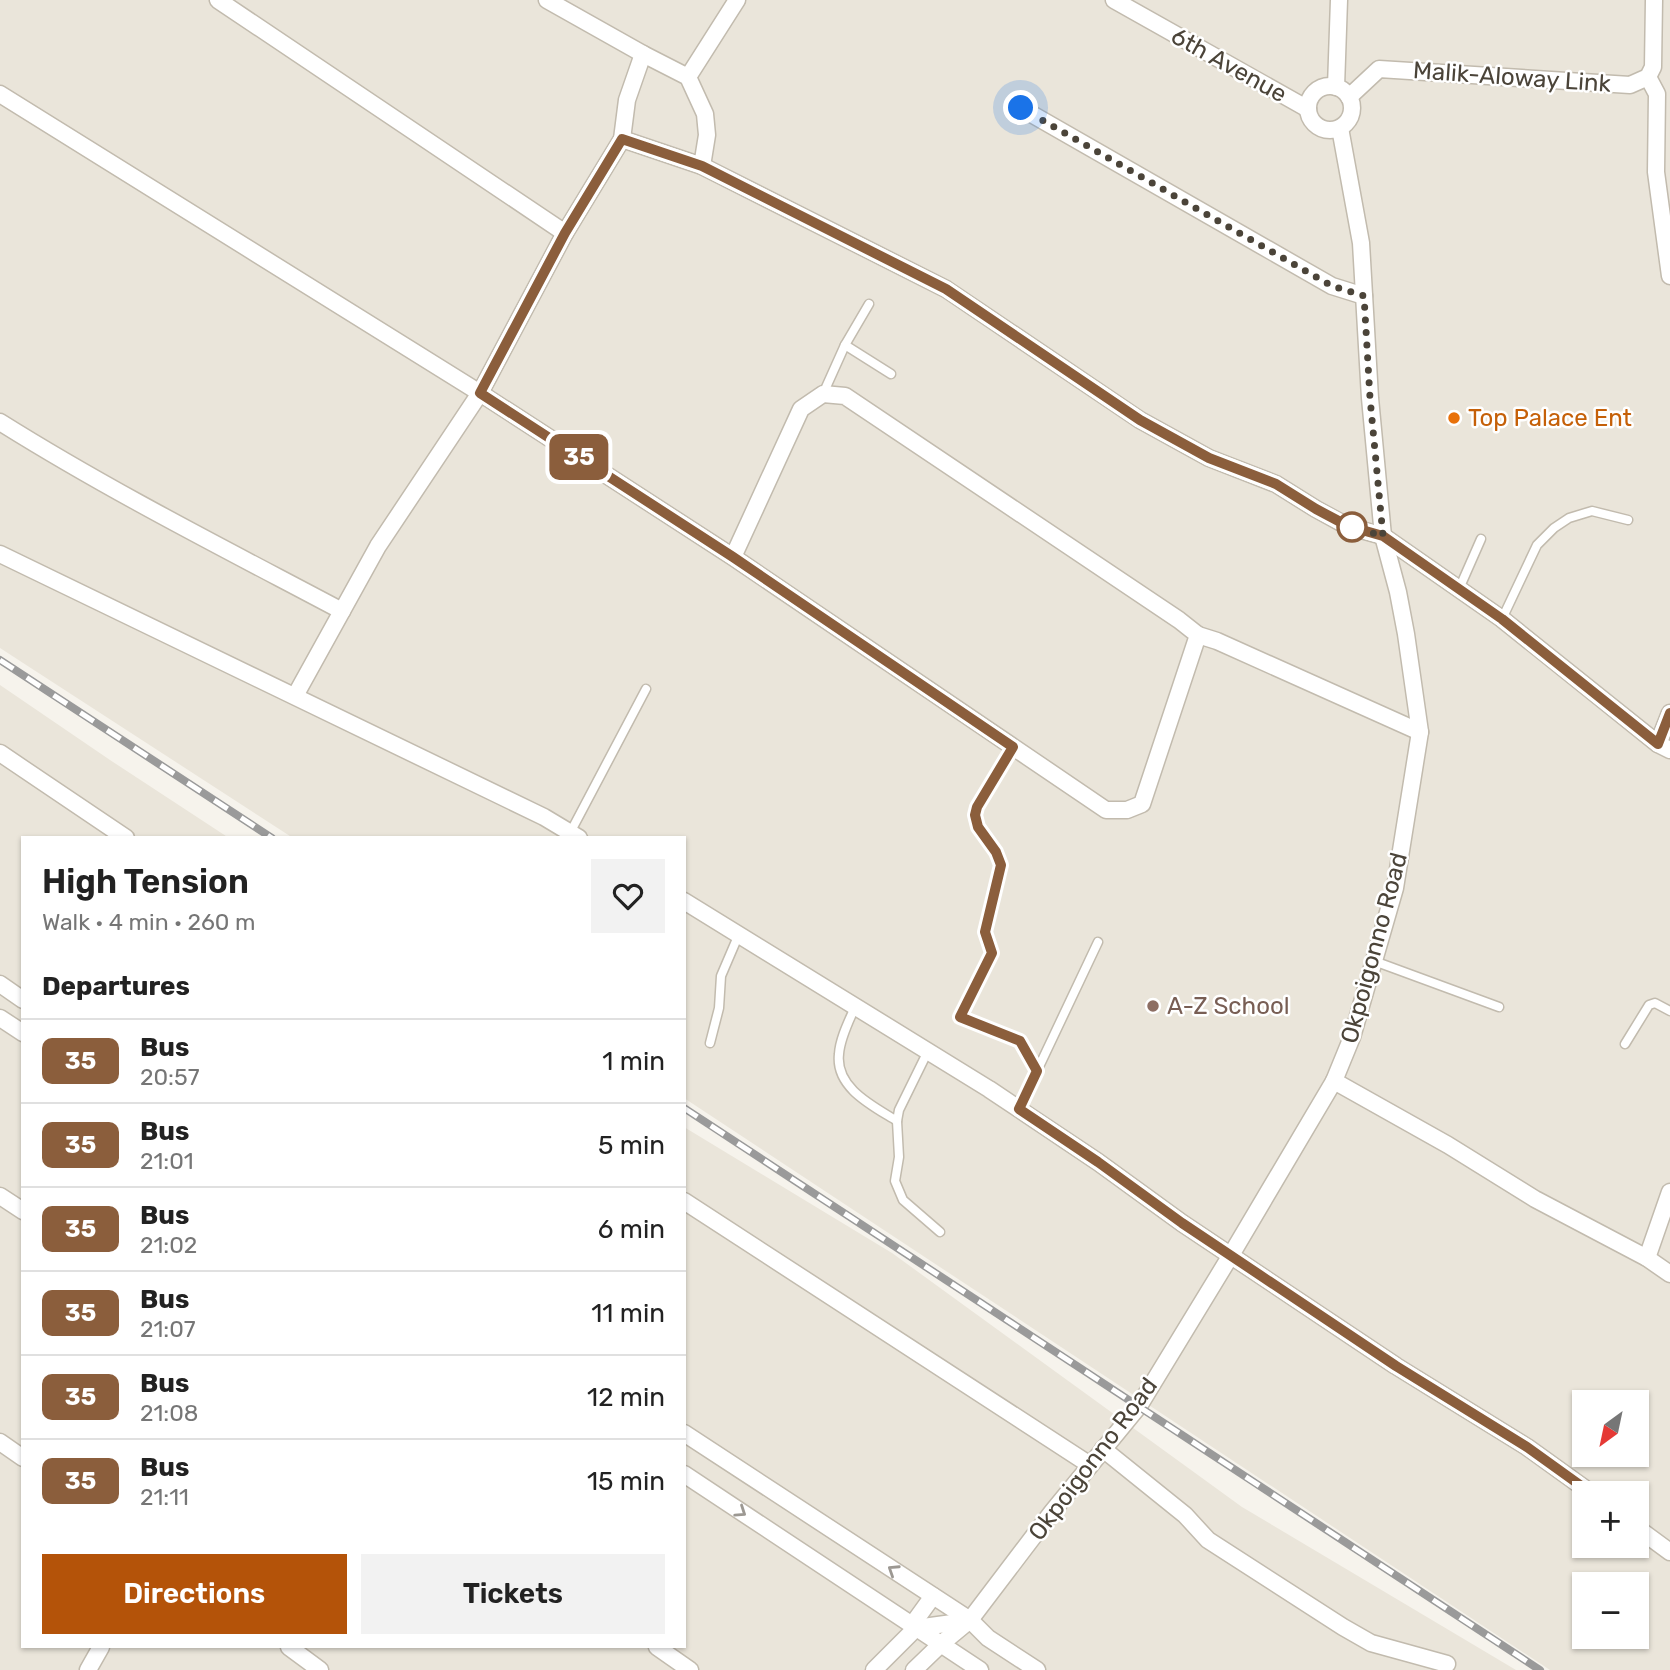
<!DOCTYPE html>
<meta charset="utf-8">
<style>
body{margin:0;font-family:Rubik,sans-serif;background:#f2f2f2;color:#222;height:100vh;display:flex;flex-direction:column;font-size:26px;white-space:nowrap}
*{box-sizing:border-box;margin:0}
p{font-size:23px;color:#767676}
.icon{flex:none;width:38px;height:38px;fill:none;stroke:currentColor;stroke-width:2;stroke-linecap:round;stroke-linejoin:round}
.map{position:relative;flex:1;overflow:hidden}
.drawer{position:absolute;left:21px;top:836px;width:665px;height:812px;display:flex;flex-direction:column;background:#fff;border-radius:0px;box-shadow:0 2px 5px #0004}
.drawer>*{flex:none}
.badge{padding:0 14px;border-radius:10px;font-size:24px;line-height:46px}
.needle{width:46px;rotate:213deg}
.fabs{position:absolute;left:1572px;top:1390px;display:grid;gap:14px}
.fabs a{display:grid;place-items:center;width:77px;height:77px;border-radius:0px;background:#fff;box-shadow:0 2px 5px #0004;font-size:35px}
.you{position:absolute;width:35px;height:35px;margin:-18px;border:5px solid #fff;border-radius:50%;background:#1a73e8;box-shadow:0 0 0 10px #1a73e833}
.map>.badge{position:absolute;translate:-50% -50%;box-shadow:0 0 0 4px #fff}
h2{padding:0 21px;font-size:26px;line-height:63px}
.round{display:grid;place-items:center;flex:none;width:74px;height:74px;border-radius:0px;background:#f2f2f2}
.headline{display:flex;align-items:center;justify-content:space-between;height:119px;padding:0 21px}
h1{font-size:33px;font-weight:600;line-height:52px}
.action{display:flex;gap:14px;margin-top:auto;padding:14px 21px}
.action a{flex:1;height:80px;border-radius:0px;background:#b45309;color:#fff;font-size:28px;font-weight:600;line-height:80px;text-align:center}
.action a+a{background:#f2f2f2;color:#222}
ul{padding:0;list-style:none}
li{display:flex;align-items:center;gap:21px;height:84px;padding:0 21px;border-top:2px solid #e0e0e0}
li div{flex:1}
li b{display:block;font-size:26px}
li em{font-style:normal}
li .badge{min-width:77px;font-weight:700;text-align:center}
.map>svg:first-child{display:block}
.residential{fill:#eae5da;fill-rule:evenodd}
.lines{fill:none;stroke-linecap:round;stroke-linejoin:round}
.service-casing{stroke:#c2bbae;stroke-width:11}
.minor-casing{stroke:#c2bbae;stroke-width:19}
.service{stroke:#fff;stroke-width:8}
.minor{stroke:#fff;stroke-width:16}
.rail-casing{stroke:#9a9a9a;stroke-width:8}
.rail{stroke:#fff;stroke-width:5;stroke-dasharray:16;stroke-linecap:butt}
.oneway{stroke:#9c9892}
.line-casing{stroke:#fff;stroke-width:16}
.line{stroke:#8b5e3c;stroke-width:10}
.walk{stroke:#4b4439;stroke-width:7;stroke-dasharray:0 12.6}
.food-dot{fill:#e8710a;stroke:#fff;stroke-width:2.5}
.stop-dot{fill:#fff;stroke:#8b5e3c;stroke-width:3.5}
.education-dot{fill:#8d6e63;stroke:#fff;stroke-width:2.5}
.labels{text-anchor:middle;stroke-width:5;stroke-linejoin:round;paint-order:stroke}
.street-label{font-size:24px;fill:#4b4439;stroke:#fff}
.food-label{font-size:24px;fill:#c56008;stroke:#fff;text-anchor:start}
.education-label{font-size:24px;fill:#785e54;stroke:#fff;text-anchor:start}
</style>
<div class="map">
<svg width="1670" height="1670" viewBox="0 0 1670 1670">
<rect width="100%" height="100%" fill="#f6f3ec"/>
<g class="residential">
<path d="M 0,0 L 1670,0 L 1670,1670 L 1550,1670 L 684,1098 L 684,838 L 293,838 L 0,648 ZM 1584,1402 L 1636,1402 L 1636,1454 L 1584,1454 ZM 1584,1493 L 1636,1493 L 1636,1545 L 1584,1545 ZM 1584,1584 L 1636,1584 L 1636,1636 L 1584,1636 Z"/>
<path d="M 0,685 L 110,760 L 229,838 L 23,838 L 23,1647 L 684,1647 L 684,1127 L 892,1253 L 1242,1507 L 1516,1670 L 0,1670 Z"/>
</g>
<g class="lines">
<g class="service-casing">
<g id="service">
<path d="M 845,345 L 891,374"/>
<path d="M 823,394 L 845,345 L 869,304"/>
<path d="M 1459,589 L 1481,539"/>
<path d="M 1502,619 L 1537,545 L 1554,528 L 1569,518 L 1592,511 L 1628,520"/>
<path d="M 1013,747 L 977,807 L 975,815 L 978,827 L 996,851 L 1001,865 L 985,932 L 992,953 L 960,1017 L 1020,1041 L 1037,1071"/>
<path d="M 570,833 L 646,689"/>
<path d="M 1374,961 L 1499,1007"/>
<path d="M 855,1007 C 849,1021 840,1038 839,1054 C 835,1088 873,1106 897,1121"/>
<path d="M 710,1043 L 719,1008 L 721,976 L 739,934"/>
<path d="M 1625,1044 L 1649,1005 L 1655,1003 L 1670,1011"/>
<path d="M 928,1051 L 899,1110 L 897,1121 L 899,1157 L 895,1181 L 903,1200 L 940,1232"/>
<path d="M 1019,1109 L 1098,942"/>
</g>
</g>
<g class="minor-casing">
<g id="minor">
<path d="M 218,0 L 565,233"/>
<path d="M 547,0 L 643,54 L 688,77 L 705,114 L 707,135 L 702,166"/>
<path d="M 1114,0 L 1308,109"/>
<path d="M 688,77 L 737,0"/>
<path d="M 1648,77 L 1657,94 L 1656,172 L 1670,276"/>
<circle cx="1330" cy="108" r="22"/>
<path d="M 1336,87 L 1339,0"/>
<path d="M 0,94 L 480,393 L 733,557 L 1106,810 L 1127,810 L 1142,804 L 1198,635 L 1179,620 L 845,396 L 823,394 L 801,409 L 733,557"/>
<path d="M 1349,97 L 1379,69 L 1630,85 L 1648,77 L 1653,67 L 1654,0"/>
<path d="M 1021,108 L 1311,274 L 1332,286 L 1364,296"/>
<path d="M 622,139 L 702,166 L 946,289 L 1140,420 L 1209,458 L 1276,484 L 1316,509 L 1347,526 L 1383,536 L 1502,619 L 1658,744 L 1670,750"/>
<path d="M 0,422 C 110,491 227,550 342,611"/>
<path d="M 0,554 L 544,817 L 579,838"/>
<path d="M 1198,635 L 1217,641 L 1420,732"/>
<path d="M 295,696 L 378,546 L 480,393 L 565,233 L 622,139 L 627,100 L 643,54"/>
<path d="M 1658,744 L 1670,713"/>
<path d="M 0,753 L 126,838"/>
<path d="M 684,901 L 989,1089 L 1098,1162 L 1182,1223 L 1396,1366 L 1527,1447 L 1591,1493"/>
<path d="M 0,984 L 23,1000"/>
<path d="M 0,1018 L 23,1033"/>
<path d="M 1334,1081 L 1448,1145 L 1535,1199 L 1647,1258 L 1670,1274"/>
<path d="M 0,1196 L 23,1211"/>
<path d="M 684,1201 L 1090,1465"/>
<path d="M 1647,1258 L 1670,1192"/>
<path d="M 684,1433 L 970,1620 L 988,1638 L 1037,1670"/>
<path d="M 0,1442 L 23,1458"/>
<path d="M 1103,1449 L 1185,1515 L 1208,1540 L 1343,1627 L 1371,1643 L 1447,1664"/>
<path d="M 684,1474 L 980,1670"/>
<path d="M 1636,1527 L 1670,1552"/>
<path d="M 912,1625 L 933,1596"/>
<path d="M 289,1647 L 320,1670"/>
<path d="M 657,1647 L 690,1670"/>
<path d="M 88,1670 L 101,1647"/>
<path d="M 874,1670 L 916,1628 L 967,1621"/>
<path d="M 914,1670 L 941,1644 L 970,1620 L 1052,1512 L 1139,1406 L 1231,1255 L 1334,1081 L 1352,1037 L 1395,888 L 1420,732 L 1406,634 L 1398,592 L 1383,536 L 1370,398 L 1361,243 L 1340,128"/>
</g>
</g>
<use href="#service" class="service"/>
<use href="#minor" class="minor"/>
<g class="rail-casing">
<g id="rail">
<path d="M 0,660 L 272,838"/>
<path d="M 684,1108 L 1540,1670"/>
</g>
</g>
<use href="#rail" class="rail"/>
</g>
<defs><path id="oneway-chevron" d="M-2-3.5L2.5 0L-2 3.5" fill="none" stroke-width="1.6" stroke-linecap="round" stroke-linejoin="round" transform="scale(1.75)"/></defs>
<g class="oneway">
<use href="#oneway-chevron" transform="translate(741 1512) rotate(34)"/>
<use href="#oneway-chevron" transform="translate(893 1570) rotate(-147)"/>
</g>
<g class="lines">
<g class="line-casing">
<path id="line" d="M 1591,1493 L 1527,1447 L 1396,1366 L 1182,1223 L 1098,1162 L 1019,1109 L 1037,1071 L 1020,1041 L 960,1017 L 992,953 L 985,932 L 1001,865 L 996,852 L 978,827 L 975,815 L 977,807 L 1013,747 L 733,557 L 480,393 L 565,233 L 622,139 L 702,166 L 946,289 L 1140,420 L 1209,458 L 1276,484 L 1316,509 L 1348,526 L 1383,536 L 1502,619 L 1658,744 L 1670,713"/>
</g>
<use href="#line" class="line"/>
<path class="walk" d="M 1021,108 L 1311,274 L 1332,286 L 1364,296 L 1370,398 L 1383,536 L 1348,526 L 1352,527"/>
</g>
<circle class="food-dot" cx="1454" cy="418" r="7"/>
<circle class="stop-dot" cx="1352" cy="527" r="14"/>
<circle class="education-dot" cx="1153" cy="1006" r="7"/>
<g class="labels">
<g class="street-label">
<text transform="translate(1229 65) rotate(29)" y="8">6th Avenue</text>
<text transform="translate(1512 77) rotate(4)" y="8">Malik-Aloway Link</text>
<text transform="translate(1374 948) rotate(-75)" y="8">Okpoigonno Road</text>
<text transform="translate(1093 1459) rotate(-53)" y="8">Okpoigonno Road</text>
</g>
<g class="food-label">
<text x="1468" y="426">Top Palace Ent</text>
</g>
<g class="education-label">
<text x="1167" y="1014">A-Z School</text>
</g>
</g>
</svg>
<div class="fabs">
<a><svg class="needle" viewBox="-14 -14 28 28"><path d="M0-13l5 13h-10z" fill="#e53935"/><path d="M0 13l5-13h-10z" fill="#767676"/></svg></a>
<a>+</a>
<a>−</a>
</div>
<div class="you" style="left:1021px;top:108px"></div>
<b class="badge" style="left:579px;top:457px;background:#8b5e3c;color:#fff">35</b>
<section class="drawer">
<div class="headline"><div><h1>High Tension</h1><p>Walk · 4 min · 260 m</p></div><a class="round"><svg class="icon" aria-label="heart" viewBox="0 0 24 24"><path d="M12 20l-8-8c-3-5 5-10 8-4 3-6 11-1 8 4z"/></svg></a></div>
<h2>Departures</h2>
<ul>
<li><span class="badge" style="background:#8b5e3c;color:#fff">35</span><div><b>Bus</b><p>20:57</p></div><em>1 min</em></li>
<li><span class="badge" style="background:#8b5e3c;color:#fff">35</span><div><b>Bus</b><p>21:01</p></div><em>5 min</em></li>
<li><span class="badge" style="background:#8b5e3c;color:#fff">35</span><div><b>Bus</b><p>21:02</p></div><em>6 min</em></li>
<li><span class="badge" style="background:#8b5e3c;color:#fff">35</span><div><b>Bus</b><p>21:07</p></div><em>11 min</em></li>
<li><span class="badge" style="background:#8b5e3c;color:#fff">35</span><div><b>Bus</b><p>21:08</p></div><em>12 min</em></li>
<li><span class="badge" style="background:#8b5e3c;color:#fff">35</span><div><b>Bus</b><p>21:11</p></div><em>15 min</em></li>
</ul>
<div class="action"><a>Directions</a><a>Tickets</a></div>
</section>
</div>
